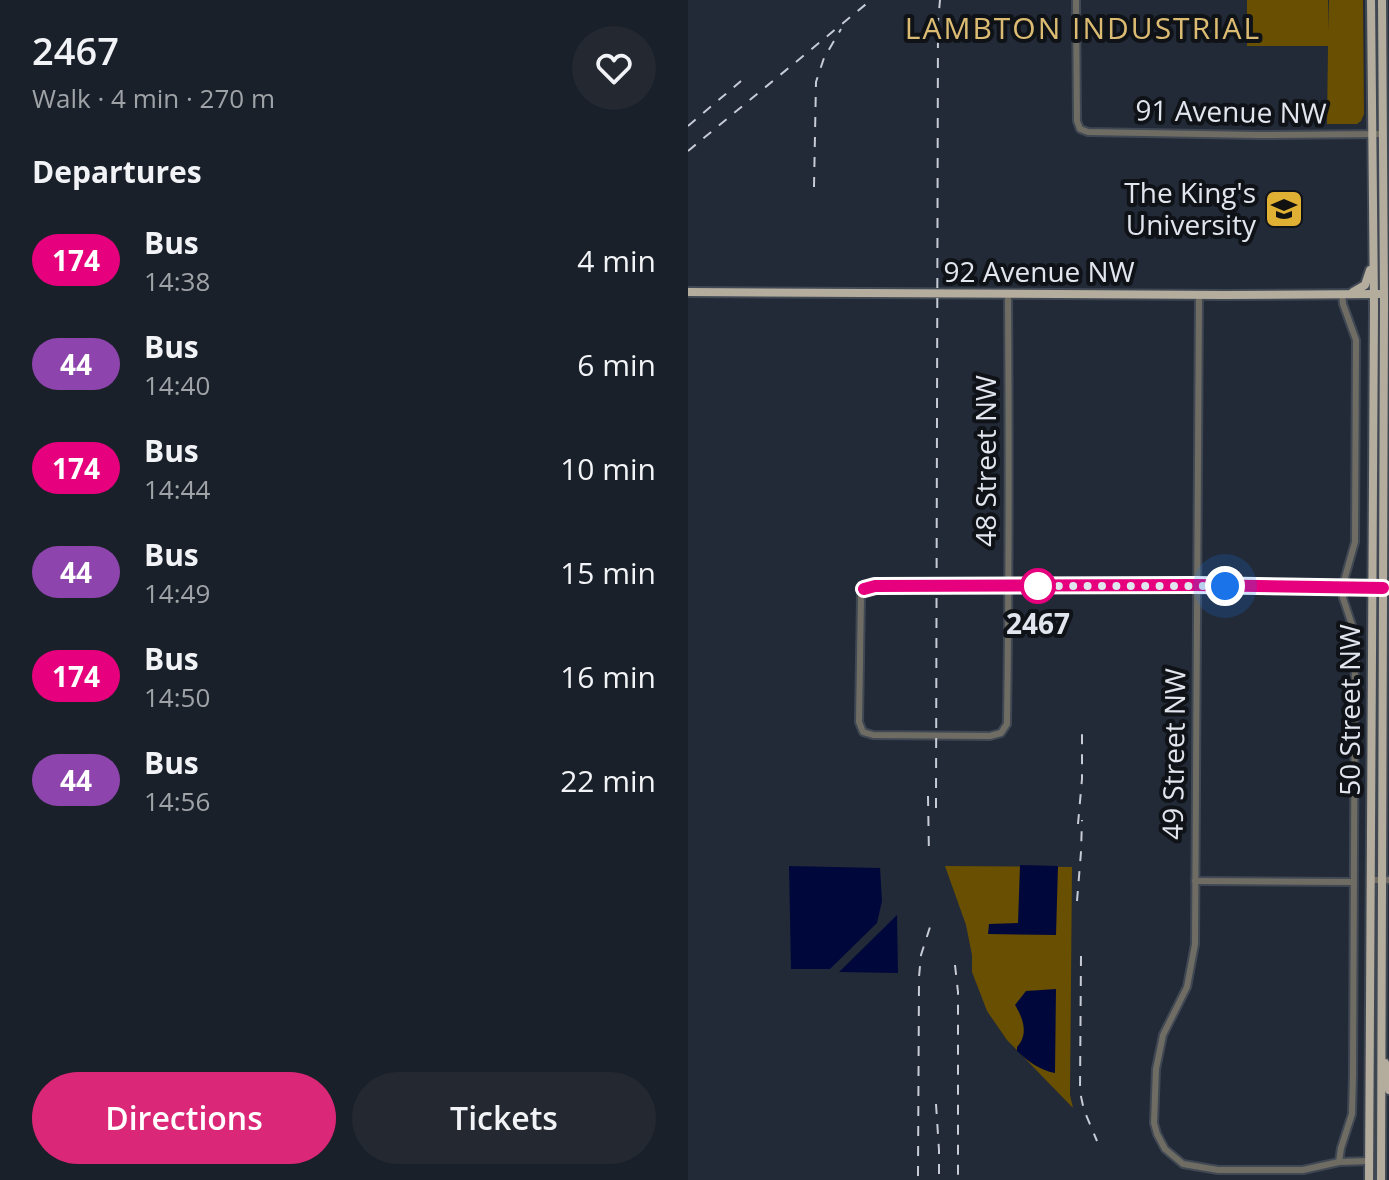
<!DOCTYPE html>
<meta charset="utf-8">
<style>
body{margin:0;font-family:"Open Sans",sans-serif;background:#232831;color:#f1f3f6;height:100vh;display:flex;flex-direction:column;font-size:30px;white-space:nowrap}
*{box-sizing:border-box;margin:0}
p{font-size:26px;color:#9fa3a8}
.icon{flex:none;width:44px;height:44px;fill:none;stroke:currentColor;stroke-width:2;stroke-linecap:round;stroke-linejoin:round}
.map{position:relative;flex:1;overflow:hidden}
.details{display:flex;flex-direction:column;background:#1a2029;width:688px}
.details>*{flex:none}
.badge{padding:0 16px;border-radius:26px;font-size:28px;line-height:52px}
.you{position:absolute;width:40px;height:40px;margin:-20px;border:6px solid #fff;border-radius:50%;background:#1a73e8;box-shadow:0 0 0 12px #1a73e833}
.map>.badge{position:absolute;translate:-50% -50%;box-shadow:0 0 0 4px #fff}
h2{padding:0 32px;font-size:30px;line-height:72px}
.round{display:grid;place-items:center;flex:none;width:84px;height:84px;border-radius:42px;background:#232831}
.overview{display:flex;align-items:center;justify-content:space-between;height:136px;padding:0 32px}
h1{font-size:38px;font-weight:600;line-height:60px}
.action{display:flex;gap:16px;margin-top:auto;padding:16px 32px}
.action a{flex:1;height:92px;border-radius:48px;background:#db2777;color:#fff;font-size:32px;font-weight:600;line-height:92px;text-align:center}
.action a+a{background:#232831;color:#f1f3f6}
ul{padding:0;list-style:none}
li{display:flex;align-items:center;gap:24px;height:104px;padding:0 32px}
li div{flex:1}
li b{display:block;font-size:30px}
li em{font-style:normal}
li .badge{min-width:88px;font-weight:700;text-align:center}
main{display:flex;flex:1;min-height:0}
.map>svg:first-child{display:block}
.green{fill:#694f01}
.water{fill:#00083b}
.lines{fill:none;stroke-linecap:round;stroke-linejoin:round}
.minor-casing{stroke:#404854;stroke-width:10}
.major-casing{stroke:#404854;stroke-width:12}
.minor{stroke:#6f6c64;stroke-width:6}
.major{stroke:#b4ad9e;stroke-width:8}
.rail{stroke:#c6cbd5;stroke-width:2;stroke-dasharray:10 10;stroke-linecap:butt}
.line-casing{stroke:#fff;stroke-width:18}
.line{stroke:#e6007e;stroke-width:12}
.walk{stroke:#e0e5ee;stroke-width:8;stroke-dasharray:0 14.4}
.stop-dot{fill:#fff;stroke:#e6007e;stroke-width:4}
.labels{text-anchor:middle;stroke-width:8;stroke-linejoin:round;paint-order:stroke}
.street-label{font-size:28px;fill:#e0e5ee;stroke:#0f1318}
.poi-label{font-size:28px;fill:#e0e5ee;stroke:#0f1318;text-anchor:end}
.stop-label{font-size:28px;font-weight:bold;fill:#e0e5ee;stroke:#0f1318}
.neighbourhood-label{font-size:30px;letter-spacing:2px;fill:#dcbb72;stroke:#0f1318}
</style>
<main>
<section class="details">
<div class="overview"><div><h1>2467</h1><p>Walk · 4 min · 270 m</p></div><a class="round"><svg class="icon" aria-label="heart" viewBox="0 0 24 24"><path d="M12 20l-8-8c-3-5 5-10 8-4 3-6 11-1 8 4z"/></svg></a></div>
<h2>Departures</h2>
<ul>
<li><span class="badge" style="background:#e6007e;color:#fff">174</span><div><b>Bus</b><p>14:38</p></div><em>4 min</em></li>
<li><span class="badge" style="background:#8e44ad;color:#fff">44</span><div><b>Bus</b><p>14:40</p></div><em>6 min</em></li>
<li><span class="badge" style="background:#e6007e;color:#fff">174</span><div><b>Bus</b><p>14:44</p></div><em>10 min</em></li>
<li><span class="badge" style="background:#8e44ad;color:#fff">44</span><div><b>Bus</b><p>14:49</p></div><em>15 min</em></li>
<li><span class="badge" style="background:#e6007e;color:#fff">174</span><div><b>Bus</b><p>14:50</p></div><em>16 min</em></li>
<li><span class="badge" style="background:#8e44ad;color:#fff">44</span><div><b>Bus</b><p>14:56</p></div><em>22 min</em></li>
</ul>
<div class="action"><a>Directions</a><a>Tickets</a></div>
</section>
<div class="map">
<svg width="701" height="1180" viewBox="0 0 701 1180">
<rect width="100%" height="100%" fill="#222a37"/>
<g class="green">
<path d="M 559,0 L 640,0 L 640,31 L 641,0 L 675,0 L 676,114 L 673,121 L 669,124 L 639,124 L 640,46 L 559,46 Z"/>
<path d="M 257,866 L 384,867 L 382,1095 L 385,1108 L 319,1040 L 299,1011 L 284,972 L 284,955 L 278,925 Z"/>
</g>
<g class="water">
<path d="M 332,865 L 370,866 L 368,935 L 300,934 L 301,924 L 330,923 Z"/>
<path d="M 101,866 L 192,868 L 194,901 L 189,923 L 142,969 L 103,969 Z"/>
<path d="M 209,915 L 210,973 L 151,972 Z"/>
<path d="M 368,989 L 367,1073 C 351,1070 341,1062 329,1051 L 329,1047 C 341,1034 335,1018 327,1005 L 338,991 Z"/>
</g>
<g class="lines">
<g class="minor-casing">
<g id="minor">
<path d="M 388,0 L 389,121 L 392,129 L 400,132 L 569,135 L 694,134"/>
<path d="M 320,294 C 321,437 321,581 319,724 L 313,733 L 302,736 L 185,735 L 175,732 L 171,722 L 173,596 L 176,589 L 187,586 L 508,585 L 695,588"/>
<path d="M 511,295 L 507,944 L 499,987 L 475,1035 L 468,1069 L 466,1123 L 469,1134 L 477,1149 L 495,1164 L 530,1170 L 615,1170 L 651,1162 L 681,1161"/>
<path d="M 683,880 L 701,880"/>
<path d="M 507,881 L 665,882"/>
<path d="M 651,1162 L 653,1148 L 664,1114 L 665,1076 L 667,634 L 655,598 L 654,588 L 667,542 L 668,340 L 655,304 L 654,294"/>
</g>
</g>
<g class="major-casing">
<g id="major">
<path d="M 0,292 L 536,295 L 691,294"/>
<path d="M 665,292 L 677,285 L 682,270"/>
<path d="M 697,1063 L 701,1090"/>
<path d="M 681,1180 L 686,306 L 683,0"/>
<path d="M 693,1180 L 696,302 L 694,0"/>
</g>
</g>
<use href="#minor" class="minor"/>
<use href="#major" class="major"/>
<g class="rail">
<path d="M 0,126 L 53,81"/>
<path d="M 0,151 L 183,0"/>
<path d="M 126,187 L 128,82 L 136,58 L 153,29"/>
<path d="M 240,796 L 241,856"/>
<path d="M 248,808 L 250,22 L 252,0"/>
<path d="M 390,824 L 394,779 L 394,733"/>
<path d="M 389,901 L 393,852 L 394,820"/>
<path d="M 393,956 L 392,1092 L 396,1110 L 409,1141"/>
<path d="M 267,965 L 270,992 L 270,1180"/>
<path d="M 248,1104 L 251,1150 L 251,1180"/>
<path d="M 230,1176 L 231,977 L 233,955 L 242,927"/>
</g>
</g>
<g class="lines">
<g class="line-casing">
<path id="line" d="M 176,589 L 187,586 L 508,585 L 695,588"/>
</g>
<use href="#line" class="line"/>
<path class="walk" d="M 350,586 L 346,586 L 537,586"/>
</g>
<defs>
<g id="university-square" transform="scale(2)"><rect x="-9" y="-9" width="18" height="18" rx="4" fill="#e0b034" stroke="#0f1318"/><path d="M0-5L7-2L0 1L-7-2ZM-4 1L0 2.5L4 1V4Q0 6-4 4Z" fill="#111"/></g>
</defs>
<g fill-rule="evenodd">
<use href="#university-square" x="596" y="209"/>
</g>
<circle class="stop-dot" cx="350" cy="586" r="16"/>
<g class="labels">
<g class="street-label">
<text transform="translate(543 112) rotate(1)" y="10">91 Avenue NW</text>
<text x="351" y="282">92 Avenue NW</text>
<text transform="translate(298 461) rotate(-90)" y="10">48 Street NW</text>
<text transform="translate(662 710) rotate(-90)" y="10">50 Street NW</text>
<text transform="translate(486 754) rotate(-89)" y="10">49 Street NW</text>
</g>
<g class="poi-label">
<text x="568" y="203">The King's<tspan x="568" dy="32">University</tspan></text>
</g>
<g class="stop-label">
<text x="350" y="634">2467</text>
</g>
<g class="neighbourhood-label">
<text x="395" y="39">LAMBTON INDUSTRIAL</text>
</g>
</g>
</svg>
<div class="you" style="left:537px;top:586px"></div>
</div>
</main>
